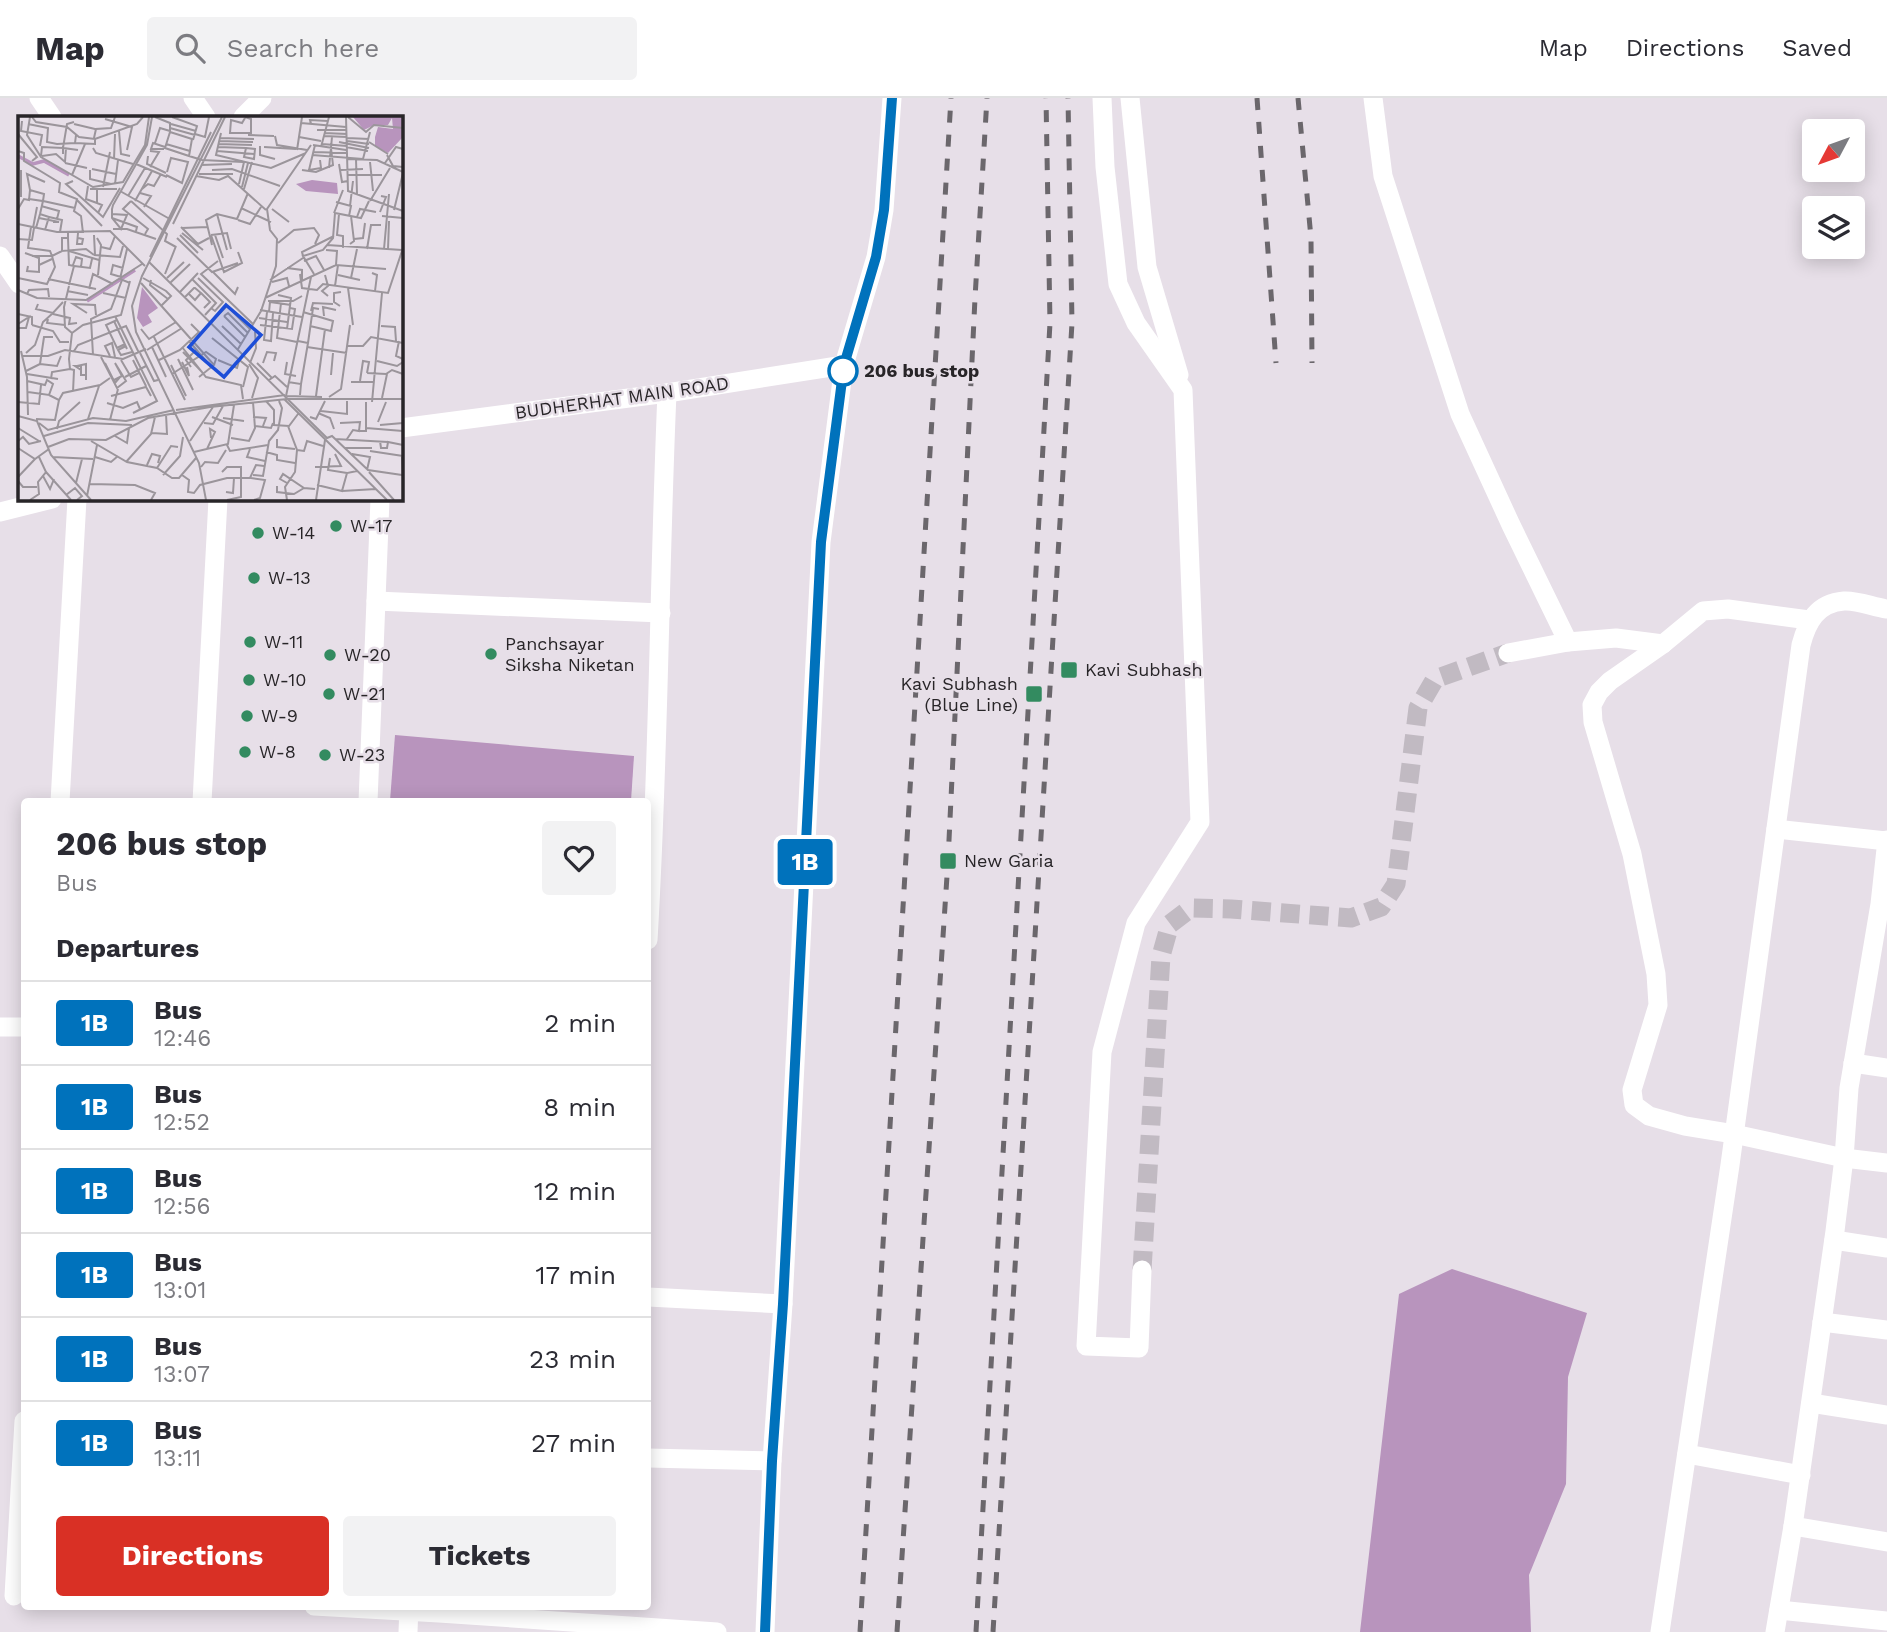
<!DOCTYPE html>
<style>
body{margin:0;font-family:"Work Sans",sans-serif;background:#f2f2f3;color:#2b2b33;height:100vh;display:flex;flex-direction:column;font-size:26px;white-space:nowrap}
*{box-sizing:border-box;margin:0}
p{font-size:23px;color:#7c7c81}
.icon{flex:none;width:38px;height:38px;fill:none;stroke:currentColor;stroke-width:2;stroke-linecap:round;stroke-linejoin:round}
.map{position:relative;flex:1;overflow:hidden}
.side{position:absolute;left:21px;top:700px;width:630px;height:812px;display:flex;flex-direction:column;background:#fff;border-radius:7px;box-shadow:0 4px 18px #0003}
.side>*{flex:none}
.badge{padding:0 14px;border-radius:5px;font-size:24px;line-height:46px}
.needle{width:46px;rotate:229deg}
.tools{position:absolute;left:1802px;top:21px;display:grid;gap:14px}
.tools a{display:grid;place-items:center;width:63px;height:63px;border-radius:7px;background:#fff;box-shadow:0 4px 18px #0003;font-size:35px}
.map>.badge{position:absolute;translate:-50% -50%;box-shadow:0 0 0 4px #fff}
h2{padding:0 35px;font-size:26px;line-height:63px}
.round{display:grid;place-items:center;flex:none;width:74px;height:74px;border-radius:7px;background:#f2f2f3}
.head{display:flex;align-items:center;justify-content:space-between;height:119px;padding:0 35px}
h1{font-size:33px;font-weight:700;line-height:52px}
.primary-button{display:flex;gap:14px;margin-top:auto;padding:14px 35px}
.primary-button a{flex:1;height:80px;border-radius:7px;background:#d93025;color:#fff;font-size:28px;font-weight:700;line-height:80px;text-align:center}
.primary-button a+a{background:#f2f2f3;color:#2b2b33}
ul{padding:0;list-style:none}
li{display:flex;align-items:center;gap:21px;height:84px;padding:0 35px;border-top:2px solid #e1e1e2}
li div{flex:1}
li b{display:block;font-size:26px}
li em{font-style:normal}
li .badge{min-width:77px;font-weight:700;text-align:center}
header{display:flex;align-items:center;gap:42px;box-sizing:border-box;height:98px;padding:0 35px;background:#fff;border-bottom:2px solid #e1e1e2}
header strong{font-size:33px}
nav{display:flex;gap:38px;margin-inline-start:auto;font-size:24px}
.search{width:490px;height:63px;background:#f2f2f3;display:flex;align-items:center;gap:18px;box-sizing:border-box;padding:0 24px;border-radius:7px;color:#7c7c81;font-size:26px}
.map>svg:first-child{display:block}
.water{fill:#b894bd}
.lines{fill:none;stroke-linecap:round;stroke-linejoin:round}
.minor-tunnel{stroke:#c1bac2;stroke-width:19;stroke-dasharray:19 10;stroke-linecap:butt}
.minor{stroke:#fff;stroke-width:19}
.rail{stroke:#6b676c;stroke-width:5;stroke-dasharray:12 12;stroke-linecap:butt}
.line-casing{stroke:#fff;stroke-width:16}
.line{stroke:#0072bc;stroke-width:10}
.stop-dot{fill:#fff;stroke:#0072bc;stroke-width:3.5}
.poi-dot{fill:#338b60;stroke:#e7dfe8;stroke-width:2.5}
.labels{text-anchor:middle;stroke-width:5;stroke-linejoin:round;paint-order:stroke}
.stop-label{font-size:18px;font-weight:bold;fill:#282528;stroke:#e7dfe8;text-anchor:start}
.street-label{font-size:18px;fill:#282528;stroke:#e7dfe8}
.poi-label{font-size:18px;fill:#282528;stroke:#e7dfe8;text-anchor:start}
.inset-river{fill:none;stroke:#b894bd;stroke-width:3.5}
.inset-road{fill:none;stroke:#9b959b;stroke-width:2}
.view{fill:#1d4ed8;fill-opacity:0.15;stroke:#1d4ed8;stroke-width:3.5}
.inset-edge{fill:none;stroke:#282528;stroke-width:3.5}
</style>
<header>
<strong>Map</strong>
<div class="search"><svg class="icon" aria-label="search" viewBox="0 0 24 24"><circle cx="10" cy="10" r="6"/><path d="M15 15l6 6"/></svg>Search here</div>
<nav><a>Map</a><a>Directions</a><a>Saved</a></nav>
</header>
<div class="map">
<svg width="1887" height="1534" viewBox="0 0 1887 1534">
<rect width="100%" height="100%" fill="#e7dfe8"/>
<g class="water">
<path d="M 395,637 L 634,658 L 631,703 L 390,703 Z"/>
<path d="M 1452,1171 L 1587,1215 L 1568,1279 L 1566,1386 L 1529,1477 L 1531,1534 L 1360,1534 L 1399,1196 Z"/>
</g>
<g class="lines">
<path class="minor-tunnel" d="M 1142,1172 L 1161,858 L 1170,826 L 1191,810 L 1231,811 L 1351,820 L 1381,809 L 1396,786 L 1418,610 L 1435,581 L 1508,555"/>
<g class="minor">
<path d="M 39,0 L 52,19"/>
<path d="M 193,0 L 206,19"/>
<path d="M 1102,0 L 1105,69 L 1118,186 L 1136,225 L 1183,292 L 1200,724 L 1136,825 L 1102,954 L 1086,1248 L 1139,1250 L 1142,1172"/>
<path d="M 1130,0 L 1147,169 L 1179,277"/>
<path d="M 1373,0 L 1383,78 L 1460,316 L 1511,427 L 1568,544"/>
<path d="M 243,19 L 262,0"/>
<path d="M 0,158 L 19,186"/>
<path d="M 401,330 L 667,295 L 844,267"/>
<path d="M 0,414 L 52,401"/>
<path d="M 376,503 L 661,515"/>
<path d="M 1809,522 L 1728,511 L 1703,513 L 1663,546 L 1610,583 L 1599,594 L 1592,607 L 1593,624 L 1632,756 L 1656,876 L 1658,907 L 1632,992 L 1634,1007 L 1649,1018 L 1685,1028 L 1734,1036 L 1844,1060 L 1887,1065"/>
<path d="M 1508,555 L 1568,544 L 1616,540 L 1663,546"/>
<path d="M 60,704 L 77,401"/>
<path d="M 202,704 L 218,401"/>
<path d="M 368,704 L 380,401"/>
<path d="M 1776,731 L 1887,743"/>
<path d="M 648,842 C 659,659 659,477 667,295"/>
<path d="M 0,929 L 24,929"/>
<path d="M 1853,965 L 1887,970"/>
<path d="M 1834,1142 L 1887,1150"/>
<path d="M 648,1199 L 783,1206"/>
<path d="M 1822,1224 L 1887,1232"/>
<path d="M 1811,1305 L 1887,1317"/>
<path d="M 1687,1356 L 1801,1377"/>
<path d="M 648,1360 L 772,1363"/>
<path d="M 1793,1428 L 1887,1444"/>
<path d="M 14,1498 L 24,1323"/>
<path d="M 314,1508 L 439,1515 L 717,1534"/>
<path d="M 1779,1512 L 1887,1523"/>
<path d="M 408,1534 L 409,1508"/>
<path d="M 765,1534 L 772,1363 L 783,1206 L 821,444 L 844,267 L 876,159 L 884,112 L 892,0"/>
<path d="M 1660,1534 L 1730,1067 L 1801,547 C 1807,524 1817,505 1844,503 C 1857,502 1873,509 1887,511"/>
<path d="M 1775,1534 L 1793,1428 L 1835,1133 L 1844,1060 L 1849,990 L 1880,806 L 1887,742"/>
</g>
<g class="rail">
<path d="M 1257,0 L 1276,265"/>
<path d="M 1298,0 L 1311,140 L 1312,265"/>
<path d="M 860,1534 L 951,0"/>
<path d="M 897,1534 L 948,763 L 975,200 L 987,0"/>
<path d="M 976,1534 L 1050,225 L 1046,0"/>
<path d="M 993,1534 L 1072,225 L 1068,0"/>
</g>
</g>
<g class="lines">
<g class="line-casing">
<path id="line" d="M 765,1534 L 772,1363 L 783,1206 L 821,444 L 844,267 L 876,159 L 884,112 L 892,0"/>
</g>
<use href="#line" class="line"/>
</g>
<circle class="stop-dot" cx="843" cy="273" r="14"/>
<g class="poi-dot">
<circle cx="336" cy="428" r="7"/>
<circle cx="258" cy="435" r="7"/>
<circle cx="254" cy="480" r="7"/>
<circle cx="250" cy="544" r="7"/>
<circle cx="491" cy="556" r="7"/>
<circle cx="330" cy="557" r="7"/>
<rect x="1060" y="563" width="18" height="18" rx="3.5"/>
<circle cx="249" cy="582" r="7"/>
<circle cx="329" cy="596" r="7"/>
<rect x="1025" y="587" width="18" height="18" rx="3.5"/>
<circle cx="247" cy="618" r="7"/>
<circle cx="245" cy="654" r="7"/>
<circle cx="325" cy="657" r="7"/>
<rect x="939" y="754" width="18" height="18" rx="3.5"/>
</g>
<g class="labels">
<g class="stop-label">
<text x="864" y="279">206 bus stop</text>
</g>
<g class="street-label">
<text transform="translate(622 300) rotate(-8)" y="6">BUDHERHAT MAIN ROAD</text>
</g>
<g class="poi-label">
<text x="350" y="434">W-17</text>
<text x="272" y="441">W-14</text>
<text x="268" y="486">W-13</text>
<text x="264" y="550">W-11</text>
<text x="505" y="552">Panchsayar<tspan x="505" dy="21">Siksha Niketan</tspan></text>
<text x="344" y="563">W-20</text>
<text x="1085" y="578">Kavi Subhash</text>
<text x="263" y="588">W-10</text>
<text x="1018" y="592" text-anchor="end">Kavi Subhash<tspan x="1018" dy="21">(Blue Line)</tspan></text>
<text x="343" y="602">W-21</text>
<text x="261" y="624">W-9</text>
<text x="259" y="660">W-8</text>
<text x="339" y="663">W-23</text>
<text x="964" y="769">New Garia</text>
</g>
</g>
<g transform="translate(18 18)">
<rect width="385" height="385" fill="#e7dfe8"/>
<path d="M 335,1 L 385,1 L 385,21 L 370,37 L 357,30 L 357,21 L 360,11 L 375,13 L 374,2 L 370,9 L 356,9 L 346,14 ZM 294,64 L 319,67 L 320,78 L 288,75 L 278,68 ZM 124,171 L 140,192 L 130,199 L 134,206 L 125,211 L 119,202 Z" fill="#b894bd"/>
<path class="inset-river" d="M 0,40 L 15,48 L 26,45 L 51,59M 69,185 L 117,154"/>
<path class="inset-road" d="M 12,1 L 9,19 L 23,41 L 75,71 L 105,66 L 127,29 L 131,1M 14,1 L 18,6 L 49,11 L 61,21 L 77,23 L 119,8 L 125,1M 137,1 L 152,7 L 152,16 L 174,23 L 171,40 L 184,44M 154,1 L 179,10 L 175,24M 227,1 L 233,3 L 233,17 L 212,17 L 213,4 L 224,7 L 227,2M 328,1 L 330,75 L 385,95M 330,1 L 348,16 L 356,9 L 385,12M 87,3 L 114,11 L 109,34M 4,5 L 3,15 L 24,19 L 22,30M 283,7 L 328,11M 10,8 L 30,12 L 29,26 L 39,28 L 57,27 L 58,19M 56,8 L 77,13M 153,8 L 178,15M 293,8 L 292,4 L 310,5M 152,12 L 177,19M 299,14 L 329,14M 101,15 L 103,38 L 112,40M 152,16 L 147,32 L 171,40M 203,17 L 198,39 L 253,52 L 288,37M 306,17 L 329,18M 0,18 L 19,41 L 14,45M 177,18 L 187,21 L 191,1M 230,19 L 256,20M 257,20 L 259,29 L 289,34M 306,20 L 329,21M 281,21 L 303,25M 76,22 L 78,13 L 93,12 L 97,1M 202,22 L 236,23M 329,22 L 351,23M 201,25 L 235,26M 329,25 L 351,28M 321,26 L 351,32M 351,26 L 370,38M 57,27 L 77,28 L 77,23M 137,27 L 142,12 L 152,15M 148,28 L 172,35M 200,28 L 234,29M 304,28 L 329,30M 295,29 L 328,34M 297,29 L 291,54 L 303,52 L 302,44M 242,30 L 242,39 L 257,43M 200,31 L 228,32 L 237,33 L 236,43 L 226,41 L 228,32M 246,31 L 278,33M 303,31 L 311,1M 328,31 L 350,35M 75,32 L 78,37 L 115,48M 146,33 L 133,33 L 135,27 L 147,31M 279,34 L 284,1M 0,35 L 6,37 L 6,45 L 42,67 L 41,76 L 59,83 L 56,95 L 63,100 L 65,117M 132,35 L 141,36 L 132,51M 199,35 L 236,38M 296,36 L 328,37M 45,38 L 45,32 L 60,34M 294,39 L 345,43 L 352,16M 369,39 L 375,50 L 385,51M 23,40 L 24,31 L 45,32 L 49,8 L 56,6M 24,40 L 38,38 L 47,46 L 48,32M 130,40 L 129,48 L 148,57M 96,43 L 97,18M 330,43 L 359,44 L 385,56M 338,43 L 339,78M 184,44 L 225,46M 352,46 L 355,75M 47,47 L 69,52M 367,47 L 378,31 L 385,33M 118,48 L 149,61M 321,48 L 324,66 L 330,65M 183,49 L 214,48M 311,52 L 314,21M 74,53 L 98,58M 72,54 L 72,63 L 93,68M 194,54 L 214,53 L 262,70M 284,54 L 298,56 L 315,49 L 313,32M 323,54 L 345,53M 181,58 L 215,58M 54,59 L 67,28M 148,59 L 164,67 L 170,46 L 153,42 L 149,56M 330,59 L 364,59M 178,60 L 201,64 L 210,60 L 248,94M 55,65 L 48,68 L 85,101 L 102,72M 97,68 L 100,44M 221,68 L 226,46M 70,70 L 68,83 L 79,87M 85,71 L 92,36M 224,71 L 230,47M 72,73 L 99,73M 79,73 L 79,87 L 84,89 L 80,97M 124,73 L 130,68 L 136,70 L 143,58M 226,73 L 234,46M 12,74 L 9,58 L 27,66M 102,75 L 150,102M 122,77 L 133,80 L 126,91M 110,80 L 127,52M 3,81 L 3,54M 59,84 L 84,110M 113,85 L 149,118 L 147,125 L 158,131M 113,85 L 105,93 L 130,113 L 127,118M 117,85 L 134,55M 352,85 L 372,52M 318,86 L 333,90 L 331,100M 23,90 L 41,95 L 39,103M 332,90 L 335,65M 223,92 L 253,106M 0,93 L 6,83 L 11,84 L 12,74 L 26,78 L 25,85 L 11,83M 254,93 L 271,106M 376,94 L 385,57M 362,96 L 368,81 L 363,80M 316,97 L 325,74M 22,98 L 25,85 L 57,92M 94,98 L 109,99 L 103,113 L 94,102 L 94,93 L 95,89 L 129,29 L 134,1M 199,98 L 209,134M 321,98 L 319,119 L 325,120 L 325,132M 364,100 L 385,102M 339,101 L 342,93 L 358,96M 21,102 L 41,106 L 35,106M 94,102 L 119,111 L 118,115M 220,104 L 232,108 L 243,91M 0,108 L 39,116 L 92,115 L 127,150M 155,108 L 207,1M 13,111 L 10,132 L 32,135 L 34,140 L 44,135M 163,111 L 180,128 L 191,122M 15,112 L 19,91M 18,112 L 22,98 L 31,101M 164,112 L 190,111M 95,113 L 109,113 L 138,123M 27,114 L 31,101 L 44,104 L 42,116M 50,117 L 50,122 L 44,122 L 44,135 L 68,133 L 76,139M 164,117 L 185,134M 76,119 L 77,139 L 102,141 L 105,130M 162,119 L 180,137M 193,119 L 206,156 L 224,147 L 220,136M 193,119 L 209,117 L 213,133M 197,119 L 205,142M 50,122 L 51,149 L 56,150 L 51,169M 60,122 L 65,123 L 64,128 L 59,128 L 60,117M 79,122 L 83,129 L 80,159M 159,122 L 194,156 L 220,147M 0,123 L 14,124 L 16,112M 336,123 L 345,122 L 347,107M 260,127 L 276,114 L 296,112 L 301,119 L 297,128M 332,128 L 336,125 L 333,100M 194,129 L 188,104 L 199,98 L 219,103 L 230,77M 309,129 L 384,134M 83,131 L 92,133 L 97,120M 109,133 L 102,163 L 112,167M 349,133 L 353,109 L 363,109M 366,133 L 371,78M 370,133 L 371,105M 308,134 L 319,135 L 318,149M 51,135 L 81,144M 7,137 L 21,142 L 21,149M 285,140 L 284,136 L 316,120M 132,141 L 193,16M 200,145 L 183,158 L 235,208M 286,145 L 298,140 L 306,154M 131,146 L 309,322 L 314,320 L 350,354 L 384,359M 55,149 L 58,141 L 64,143 L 63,151M 10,150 L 9,155 L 21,156 L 21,149 L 34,143M 56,150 L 72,152 L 74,143M 269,152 L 284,154 L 284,164M 195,156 L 217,178 L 220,171M 354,157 L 359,159 L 357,175M 147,158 L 158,130M 282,158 L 284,172 L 299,174 L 305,168 L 370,177 L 385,132M 296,158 L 285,140 L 305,134 L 315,122 L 317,97 L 343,102 L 351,85M 307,159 L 310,170 L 304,175 L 310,180M 320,159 L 342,164M 103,161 L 93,158 L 95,149 L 105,152M 0,162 L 29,168 L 37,151 L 34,140 L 14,140M 125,162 L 148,175 L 153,180 L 150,183M 149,162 L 166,146M 180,162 L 205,186 L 197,195 L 193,192M 333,162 L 339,133M 30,163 L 78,173M 174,163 L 198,187 L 187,199M 133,164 L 132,169 L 150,183 L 144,189M 252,164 L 285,142M 254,166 L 269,162 L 271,170M 123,167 L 196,249 L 181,261M 152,167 L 172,148M 51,170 L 46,191 L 47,211 L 54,217 L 65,209 L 103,199 L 112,165M 317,170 L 320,149M 330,172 L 335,209M 71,173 L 75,158 L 95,168M 0,174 L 19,182 L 68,184 L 124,148M 49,175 L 70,179M 162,176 L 180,157M 85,177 L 108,182M 183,177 L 192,186 L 186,192M 9,178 L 11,174 L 30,173 L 31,181M 260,179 L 273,182 L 269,213M 167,181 L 176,172 L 177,172 L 183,177 L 177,184 L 171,178M 247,182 L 318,149 L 368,153M 250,185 L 275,185 L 284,180M 263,187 L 259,222 L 279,226M 20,188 L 18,193 L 35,197 L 45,186M 209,190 L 232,213M 322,190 L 316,186 L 316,177 L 323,176M 242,194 L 284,201M 293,195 L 295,187 L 315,188M 249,196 L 246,224 L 253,225 L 255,197M 251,196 L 252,186 L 273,189M 285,196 L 315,205 L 313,215 L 292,210M 69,197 L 55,188 L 77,189 L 78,199M 0,198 L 14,201 L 14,209M 35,198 L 52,202 L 51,208 L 59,207M 97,200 L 139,285 L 115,297M 206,200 L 210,197 L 230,217M 206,200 L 227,221M 306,200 L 305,191 L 318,194M 241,202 L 269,206M 30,203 L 29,207 L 47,209M 99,204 L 88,209 L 99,232 L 107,228M 96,205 L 109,233M 193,206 L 209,190M 0,208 L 11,201 L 8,212 L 0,212M 14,209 L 35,215 L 42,226 L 51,226M 242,209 L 274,213 L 277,193 L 272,192M 204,210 L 223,228M 363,210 L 377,211 L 378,225M 123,213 L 131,223 L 158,206M 54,217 L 51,243 L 52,253 L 56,254 L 55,276M 136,221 L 167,284M 194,222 L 230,251 L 225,271M 171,225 L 194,252M 280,225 L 290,227 L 283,268M 381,225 L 378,240 L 385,243M 290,227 L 295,192 L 301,193M 108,230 L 100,234 L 103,239 L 114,236M 330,230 L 345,230 L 353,221 L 385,227M 134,231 L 148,261M 164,231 L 188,261 L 223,269 L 225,283M 289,231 L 329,237M 220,233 L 243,195 L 258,150 L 259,123 L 252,114 L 249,93 L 293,29M 129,234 L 164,212M 3,235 L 9,261 L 10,299M 56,235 L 60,229 L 108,210 L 121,237M 165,236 L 184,256M 8,237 L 17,229 L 25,206 L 35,197M 122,237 L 136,265 L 140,264M 75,239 L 73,203 L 93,193 L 104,164M 5,240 L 30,240 L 47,234 L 105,243 L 128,233M 92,240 L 87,230 L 94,227 L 97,241M 83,241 L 99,272 L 108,265 L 97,247M 160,243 L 175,274M 103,244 L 113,261 L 121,257M 115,244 L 128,270M 141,244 L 162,234 L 181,216 L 173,208M 200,244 L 219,252 L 221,245M 359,245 L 379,250 L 385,246M 164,246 L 171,260 L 169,251M 269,246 L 267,258 L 278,260M 87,247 L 97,267 L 102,261M 232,247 L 238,232 L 237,216M 239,247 L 254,262M 245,247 L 249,236 L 258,237 L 256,245M 22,248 L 39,250 L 43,240M 231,248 L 240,262 L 234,282M 153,249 L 168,280M 59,250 L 68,248 L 68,264M 173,251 L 168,244 L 178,234M 63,254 L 57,250 L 63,250 L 63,259 L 68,259M 8,255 L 22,248 L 26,221 L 35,221M 349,257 L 368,258 L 374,254 L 385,258M 9,258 L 40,263M 154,258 L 188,236 L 198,243 L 196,249M 313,259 L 315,237M 107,261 L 128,250M 33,263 L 34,256 L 52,253M 96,264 L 104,260 L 97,247M 251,264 L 257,260 L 269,271M 9,265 L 27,269 L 29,264 L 35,268 L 31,279 L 10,276M 342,265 L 345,245 L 351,246 L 349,257M 270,266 L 283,268 L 282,279M 333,266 L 355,266M 93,280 L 128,271 L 133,280M 268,280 L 304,281M 268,280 L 293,161M 298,280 L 307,213M 311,281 L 323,273 L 332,209M 364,282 L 369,258M 266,283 L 369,384M 41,284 L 45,277 L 82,269 L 92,262M 248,285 L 256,294 L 256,309 L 271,310 L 280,298M 0,286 L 21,288 L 23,269M 354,286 L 364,177M 89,287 L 105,292 L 119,286 L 122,293M 158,294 L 267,279M 303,295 L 329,298 L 329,285M 300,297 L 312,302 L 316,313M 0,300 L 19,305 L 33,339 L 73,384M 194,301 L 215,309M 235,301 L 248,302 L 245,310M 292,301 L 298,303 L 307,285M 205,302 L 226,305M 18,303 L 37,304 L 41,284 L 31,279M 70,303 L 81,270M 92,304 L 100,273M 360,306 L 368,286M 21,307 L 30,314 L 75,302 L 108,305 L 156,294M 186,307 L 195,308 L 205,290M 322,307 L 342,306 L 341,315 L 335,314 L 329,323M 362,309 L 385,307M 237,310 L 253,312 L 255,307M 0,312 L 21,325M 348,312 L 385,315M 39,313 L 41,305 L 62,286M 342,315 L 348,315 L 348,286M 134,317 L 149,318 L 148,298M 26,320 L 70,307 L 114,309M 97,320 L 109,327 L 111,312M 213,322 L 231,325 L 237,312 L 235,286M 259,323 L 259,331 L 277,333M 317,323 L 370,326M 0,325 L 5,321 L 11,328 L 23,325M 73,325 L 109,346 L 139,352 L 154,362 L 161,362 L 178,342M 172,325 L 195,291M 362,325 L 363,332 L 369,332 L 370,326 L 385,329M 209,329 L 212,335 L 250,329M 30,331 L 51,323 L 88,324 L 130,302 L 192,291 L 269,283 L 385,283M 0,332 L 17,343 L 31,333M 326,332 L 354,332M 189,333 L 197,316 L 192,313 L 193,322M 232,333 L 229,341 L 247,345M 279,334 L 286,335 L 289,325 L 305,330M 352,335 L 385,340M 176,336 L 210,328 L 216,289M 248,336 L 259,339 L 259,344 L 277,347M 334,338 L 352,341 L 349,354M 35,341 L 75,343M 77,341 L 93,346 L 100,340M 384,341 L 385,363M 312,342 L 310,354 L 329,357M 108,346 L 133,318 L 137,301M 129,349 L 134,338 L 142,340 L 140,347M 183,351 L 187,346 L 200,347 L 208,334M 297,351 L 323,350 L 317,338M 139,352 L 153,330 L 160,331M 28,356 L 53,384M 204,356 L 209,351 L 223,351 L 223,381 L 209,384M 351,356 L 376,384M 145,359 L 162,340 L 165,321M 164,359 L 171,364 L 170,376 L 176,377 L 182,369 L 209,362 L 232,362 L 238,349 L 246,350M 235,359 L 245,360 L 251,325 L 260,314 L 264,292 L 261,285M 25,360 L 32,373 L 36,363M 0,361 L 17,343M 233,362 L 247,364 L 242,382 L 236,384M 0,365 L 5,371 L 19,371M 58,367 L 64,343M 269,367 L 262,363 L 265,358 L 286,372 L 297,373M 72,368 L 117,369 L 137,377 L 133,384M 299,369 L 324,375 L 329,357 L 339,355M 259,370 L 259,376 L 276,378 L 286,372M 324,375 L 358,373M 208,376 L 215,377 L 216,362M 48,379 L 57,372 L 64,380 L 59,384M 69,380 L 79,329M 12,384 L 21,378 L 20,366 L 28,356 L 21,341M 188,384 L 181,347 L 118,216 L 114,190 L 124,160 L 204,1M 269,384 L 267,371 L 277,356 L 279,334 L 270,310M 298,384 L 307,324"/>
<path class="view" d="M 208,189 L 243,219 L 206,261 L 171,231 Z"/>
<rect width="385" height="385" class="inset-edge"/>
</g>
</svg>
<div class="tools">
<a><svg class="needle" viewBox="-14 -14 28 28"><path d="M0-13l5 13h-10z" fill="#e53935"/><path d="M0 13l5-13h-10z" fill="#7c7c81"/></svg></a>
<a><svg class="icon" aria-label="layers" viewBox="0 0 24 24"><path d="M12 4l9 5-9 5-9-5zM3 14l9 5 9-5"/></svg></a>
</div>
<b class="badge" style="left:805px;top:764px;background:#0072bc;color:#fff">1B</b>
<section class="side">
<div class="head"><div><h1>206 bus stop</h1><p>Bus</p></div><a class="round"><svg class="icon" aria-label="heart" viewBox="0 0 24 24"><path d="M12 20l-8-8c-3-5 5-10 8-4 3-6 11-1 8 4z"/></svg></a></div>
<h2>Departures</h2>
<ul>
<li><span class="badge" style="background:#0072bc;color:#fff">1B</span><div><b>Bus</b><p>12:46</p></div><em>2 min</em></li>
<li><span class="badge" style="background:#0072bc;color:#fff">1B</span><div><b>Bus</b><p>12:52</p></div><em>8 min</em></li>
<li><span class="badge" style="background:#0072bc;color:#fff">1B</span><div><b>Bus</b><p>12:56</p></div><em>12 min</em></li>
<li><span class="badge" style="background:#0072bc;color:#fff">1B</span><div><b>Bus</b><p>13:01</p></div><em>17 min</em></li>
<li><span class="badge" style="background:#0072bc;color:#fff">1B</span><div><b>Bus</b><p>13:07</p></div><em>23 min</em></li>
<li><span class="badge" style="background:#0072bc;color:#fff">1B</span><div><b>Bus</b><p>13:11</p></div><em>27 min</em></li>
</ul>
<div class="primary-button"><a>Directions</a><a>Tickets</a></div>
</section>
</div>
